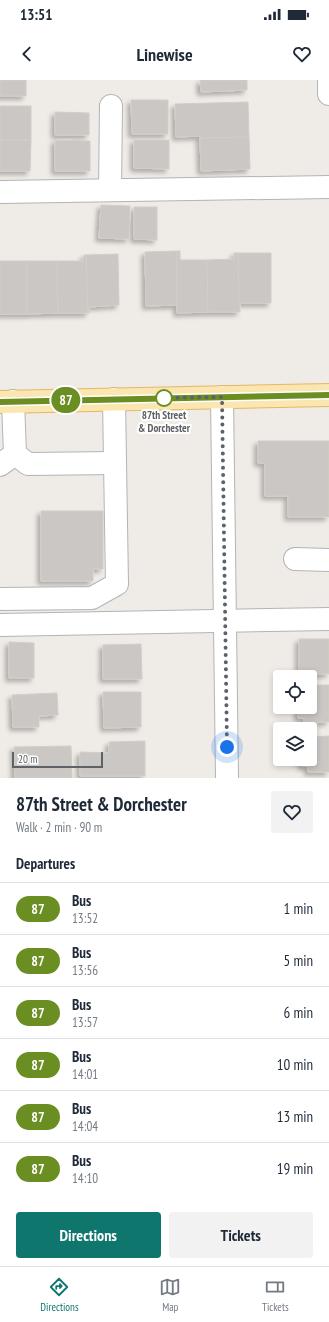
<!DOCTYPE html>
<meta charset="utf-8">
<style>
body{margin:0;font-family:"PT Sans Narrow",sans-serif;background:#f2f2f3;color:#1f2937;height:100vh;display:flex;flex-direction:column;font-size:15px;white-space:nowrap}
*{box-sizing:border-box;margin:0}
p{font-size:13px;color:#747a83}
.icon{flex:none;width:22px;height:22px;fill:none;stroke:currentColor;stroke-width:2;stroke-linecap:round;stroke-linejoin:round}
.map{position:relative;height:698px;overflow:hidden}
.panel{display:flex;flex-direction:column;background:#fff;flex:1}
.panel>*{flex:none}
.badge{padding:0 8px;border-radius:13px;font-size:14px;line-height:26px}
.buttons{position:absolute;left:273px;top:590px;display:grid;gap:8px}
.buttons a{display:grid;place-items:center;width:44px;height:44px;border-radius:4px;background:#fff;box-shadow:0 2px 6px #0003;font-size:20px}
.scale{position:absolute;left:12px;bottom:10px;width:91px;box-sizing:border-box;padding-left:4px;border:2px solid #5e6266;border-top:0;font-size:11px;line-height:14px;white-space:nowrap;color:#5e6266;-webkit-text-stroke:3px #fff;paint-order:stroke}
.you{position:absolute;width:20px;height:20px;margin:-10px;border:3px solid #fff;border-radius:50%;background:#1a73e8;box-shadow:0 0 0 6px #1a73e833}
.map>.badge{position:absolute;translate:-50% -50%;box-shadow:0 0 0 2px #fff}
h2{padding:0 16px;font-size:15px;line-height:36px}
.round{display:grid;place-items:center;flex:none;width:42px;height:42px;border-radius:4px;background:#f2f2f3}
.summary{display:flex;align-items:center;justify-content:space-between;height:68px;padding:0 16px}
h1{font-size:19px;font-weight:800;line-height:30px}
.action{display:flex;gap:8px;margin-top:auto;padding:8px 16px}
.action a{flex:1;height:46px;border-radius:4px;background:#0f766e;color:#fff;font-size:16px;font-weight:800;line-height:46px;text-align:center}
.action a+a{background:#f2f2f3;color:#1f2937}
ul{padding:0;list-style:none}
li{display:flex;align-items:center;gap:12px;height:52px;padding:0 16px;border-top:1px solid #e0e1e3}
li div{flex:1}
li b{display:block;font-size:15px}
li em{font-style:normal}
li .badge{min-width:44px;font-weight:700;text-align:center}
.status{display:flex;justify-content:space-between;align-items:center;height:28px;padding:0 20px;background:#fff;direction:ltr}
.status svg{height:11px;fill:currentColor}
header{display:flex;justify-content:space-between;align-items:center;height:52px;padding:0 16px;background:#fff;font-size:18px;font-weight:800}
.menu{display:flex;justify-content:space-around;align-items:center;height:56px;border-top:1px solid #e0e1e3;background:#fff;font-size:11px;color:#747a83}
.menu a{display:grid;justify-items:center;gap:2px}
.menu .on{color:#0f766e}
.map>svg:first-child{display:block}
.building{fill:#cbc7c4;stroke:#d3cdc5;filter:url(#shadow)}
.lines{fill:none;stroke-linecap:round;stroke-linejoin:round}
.minor-casing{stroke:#b2b4b8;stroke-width:24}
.major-casing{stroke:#e7b667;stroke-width:24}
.minor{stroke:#fff;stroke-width:22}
.major{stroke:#f9e6b1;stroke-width:22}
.line-casing{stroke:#fff;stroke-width:9}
.line{stroke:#6b8e23;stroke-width:6}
.walk{stroke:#5e6266;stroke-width:4;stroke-dasharray:0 7.2}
.stop-dot{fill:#fff;stroke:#6b8e23;stroke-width:2}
.labels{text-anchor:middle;stroke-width:4;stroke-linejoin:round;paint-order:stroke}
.stop-label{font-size:11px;font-weight:bold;fill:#5e6266;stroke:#fff}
</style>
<div class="status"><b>13:51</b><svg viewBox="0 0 49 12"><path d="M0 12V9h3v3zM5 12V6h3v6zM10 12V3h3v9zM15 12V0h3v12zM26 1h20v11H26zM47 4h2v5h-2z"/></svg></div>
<header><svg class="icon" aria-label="back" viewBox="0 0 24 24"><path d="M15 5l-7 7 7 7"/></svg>Linewise<svg class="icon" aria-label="heart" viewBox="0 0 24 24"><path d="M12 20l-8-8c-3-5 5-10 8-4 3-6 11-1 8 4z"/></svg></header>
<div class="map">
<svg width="329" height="698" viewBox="0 0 329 698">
<defs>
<filter id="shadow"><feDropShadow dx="-3.5" dy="3.5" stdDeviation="2" flood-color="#0004"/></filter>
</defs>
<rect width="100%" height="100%" fill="#efece7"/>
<g class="building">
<rect x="0" y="0" width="26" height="16"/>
<path d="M 200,0 L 247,0 L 247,10 L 201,12 Z"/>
<path d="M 131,20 L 168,20 L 168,54 L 132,54 Z"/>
<path d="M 248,22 L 249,57 L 200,58 L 200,56 L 176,57 L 175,24 Z"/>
<rect x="0" y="26" width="31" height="34"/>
<path d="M 55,32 L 89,33 L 89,55 L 55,55 Z"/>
<path d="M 249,57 L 250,89 L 201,91 L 200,58 Z"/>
<path d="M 0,60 L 31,60 L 30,91 L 0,91 Z"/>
<path d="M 55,60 L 90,61 L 90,91 L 55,91 Z"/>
<path d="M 134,60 L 169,60 L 169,89 L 134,88 Z"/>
<path d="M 101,125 L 130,126 L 129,159 L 99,158 Z"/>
<path d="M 134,127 L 157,127 L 157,160 L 134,159 Z"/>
<path d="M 177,171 L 177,225 L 146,226 L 145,172 Z"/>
<path d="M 177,171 L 180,171 L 180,180 L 207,180 L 208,232 L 177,233 Z"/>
<path d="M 234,173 L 238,173 L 240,232 L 208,232 L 207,180 L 234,179 Z"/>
<path d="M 238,173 L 271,173 L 271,223 L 239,223 Z"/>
<path d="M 118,174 L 119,225 L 89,227 L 89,233 L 88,233 L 86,175 Z"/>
<path d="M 84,175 L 86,175 L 88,233 L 58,233 L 57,181 L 83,181 Z"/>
<rect x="0" y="181" width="27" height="53"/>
<path d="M 27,181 L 57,181 L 58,233 L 27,234 Z"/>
<path d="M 258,361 L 329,361 L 329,437 L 288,437 L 288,416 L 265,416 L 265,383 L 258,383 Z"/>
<path d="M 41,431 L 103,431 L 103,489 L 93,489 L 93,501 L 41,501 Z"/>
<path d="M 299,559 L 329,559 L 329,594 L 304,594 L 304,591 L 299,591 Z"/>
<path d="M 9,562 L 34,563 L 34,598 L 9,598 Z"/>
<path d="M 141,564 L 142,599 L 103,599 L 103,565 Z"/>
<path d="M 310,605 L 329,605 L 329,642 L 317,642 L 317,644 L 304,644 L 304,638 L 298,638 L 298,627 L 310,627 Z"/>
<path d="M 103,612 L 141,612 L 141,647 L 104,648 Z"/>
<path d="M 57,613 L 58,635 L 39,636 L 39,647 L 13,647 L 12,615 Z"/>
<path d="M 329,656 L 329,692 L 308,692 L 308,686 L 302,686 L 301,681 L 296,681 L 296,679 L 310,679 L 310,657 Z"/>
<path d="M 145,661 L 145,696 L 80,696 L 80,672 L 109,673 L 109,662 Z"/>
<path d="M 71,666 L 72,698 L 15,698 L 14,667 Z"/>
</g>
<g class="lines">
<g class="minor-casing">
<g id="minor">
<path d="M 329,0 L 329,14"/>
<path d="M 110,110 L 111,26"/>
<path d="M 0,112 L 329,107"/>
<path d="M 222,317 L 227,698"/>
<path d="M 15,374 L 28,384 L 115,383"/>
<path d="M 0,385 L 15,374 L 13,321"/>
<path d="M 295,479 L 329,480"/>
<path d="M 0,519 L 92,518 L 117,504 L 114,319"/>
<path d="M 0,545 L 329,539"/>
</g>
</g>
<g class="major-casing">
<path id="major" d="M 0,322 L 329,315"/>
</g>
<use href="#minor" class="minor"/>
<use href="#major" class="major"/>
</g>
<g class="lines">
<g class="line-casing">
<path id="line" d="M 0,322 L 329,315"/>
</g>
<use href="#line" class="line"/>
<path class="walk" d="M 164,318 L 160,318 L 222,317 L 227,667"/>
</g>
<circle class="stop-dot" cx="164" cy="318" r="8"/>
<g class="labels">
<g class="stop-label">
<text x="164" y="339">87th Street<tspan x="164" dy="13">&amp; Dorchester</tspan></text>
</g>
</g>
</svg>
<div class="buttons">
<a><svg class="icon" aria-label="locate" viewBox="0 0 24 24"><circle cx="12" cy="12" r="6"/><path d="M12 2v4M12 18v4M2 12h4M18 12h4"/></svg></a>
<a><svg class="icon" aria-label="layers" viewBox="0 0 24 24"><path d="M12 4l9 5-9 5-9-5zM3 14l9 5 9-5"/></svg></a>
</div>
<div class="scale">20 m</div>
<div class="you" style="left:227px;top:667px"></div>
<b class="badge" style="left:66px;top:320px;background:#6b8e23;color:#fff">87</b>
</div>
<section class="panel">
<div class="summary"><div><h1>87th Street &amp; Dorchester</h1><p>Walk · 2 min · 90 m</p></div><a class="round"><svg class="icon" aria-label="heart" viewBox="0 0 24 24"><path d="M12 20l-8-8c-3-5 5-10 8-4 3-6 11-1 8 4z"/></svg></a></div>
<h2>Departures</h2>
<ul>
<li><span class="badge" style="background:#6b8e23;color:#fff">87</span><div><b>Bus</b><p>13:52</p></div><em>1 min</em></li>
<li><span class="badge" style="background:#6b8e23;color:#fff">87</span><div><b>Bus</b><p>13:56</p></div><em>5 min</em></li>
<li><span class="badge" style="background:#6b8e23;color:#fff">87</span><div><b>Bus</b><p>13:57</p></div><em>6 min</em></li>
<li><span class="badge" style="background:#6b8e23;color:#fff">87</span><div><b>Bus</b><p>14:01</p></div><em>10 min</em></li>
<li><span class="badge" style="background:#6b8e23;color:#fff">87</span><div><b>Bus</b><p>14:04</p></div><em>13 min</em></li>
<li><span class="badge" style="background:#6b8e23;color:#fff">87</span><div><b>Bus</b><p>14:10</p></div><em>19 min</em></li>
</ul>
<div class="action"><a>Directions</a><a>Tickets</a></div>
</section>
<nav class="menu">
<a class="on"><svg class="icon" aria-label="directions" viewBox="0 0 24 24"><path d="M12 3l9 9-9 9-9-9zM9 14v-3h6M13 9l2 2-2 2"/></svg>Directions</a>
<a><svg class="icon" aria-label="map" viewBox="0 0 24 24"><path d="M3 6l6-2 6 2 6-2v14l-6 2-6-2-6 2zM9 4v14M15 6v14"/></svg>Map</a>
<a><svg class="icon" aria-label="tickets" viewBox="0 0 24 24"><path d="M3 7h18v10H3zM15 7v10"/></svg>Tickets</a>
</nav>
